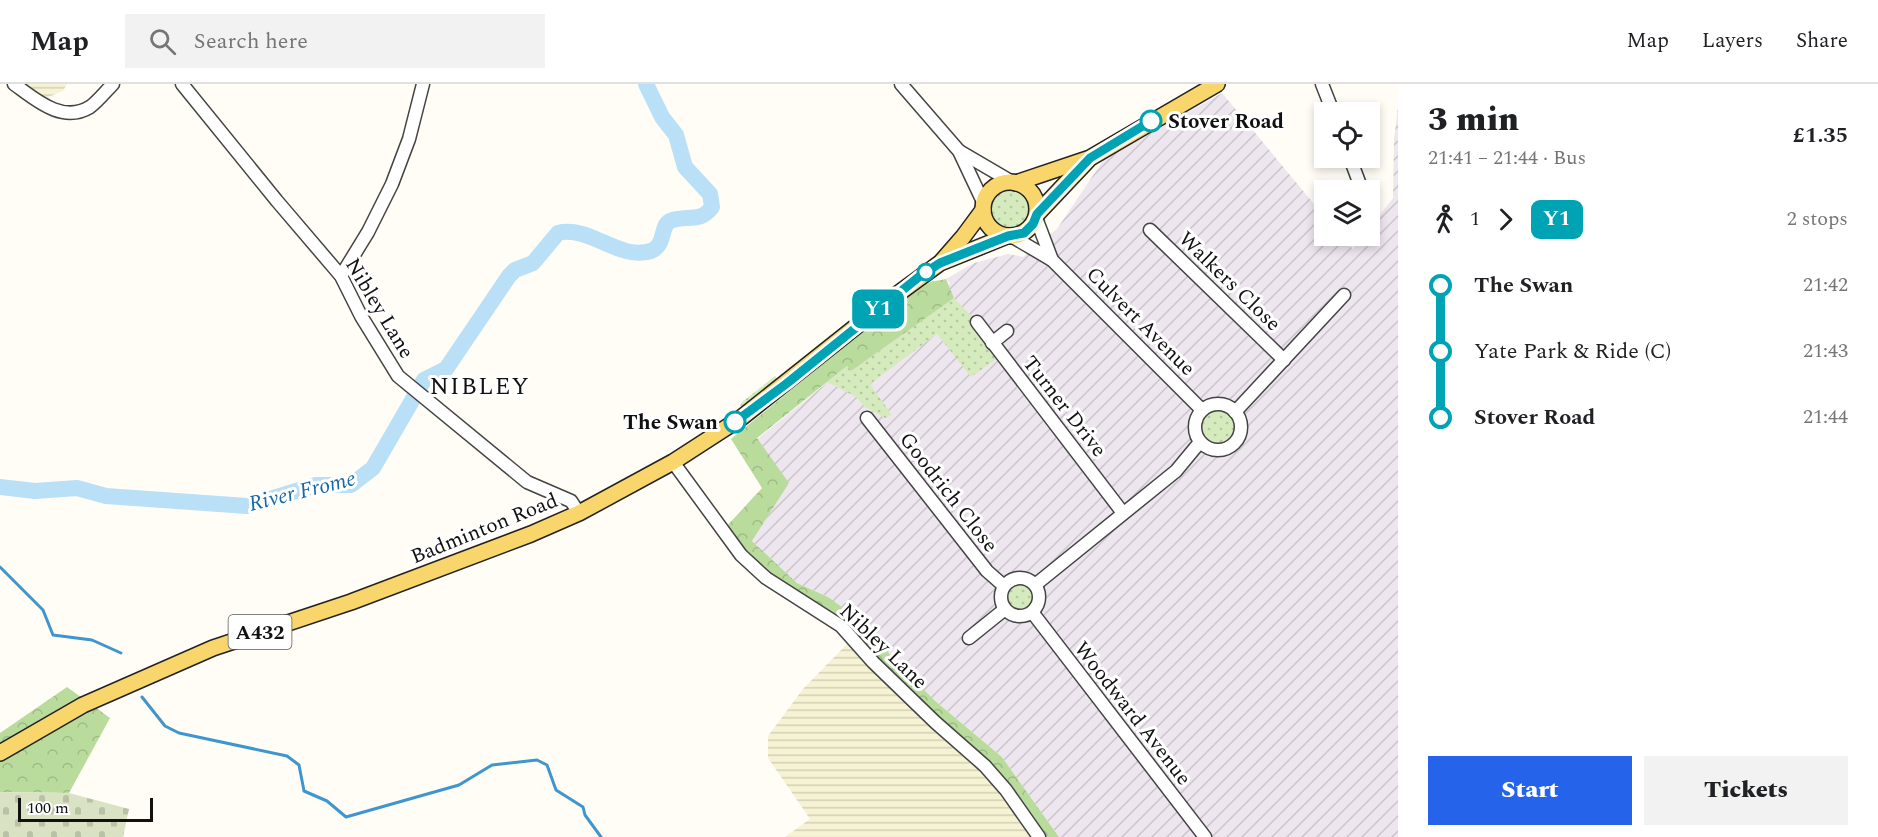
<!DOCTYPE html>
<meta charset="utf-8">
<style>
body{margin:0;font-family:Spectral,serif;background:#f2f2f2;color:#202124;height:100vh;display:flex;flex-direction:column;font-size:22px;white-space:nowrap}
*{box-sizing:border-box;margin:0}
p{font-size:20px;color:#757577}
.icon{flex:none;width:33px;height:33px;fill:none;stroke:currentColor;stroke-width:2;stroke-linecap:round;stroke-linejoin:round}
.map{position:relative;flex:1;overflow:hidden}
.side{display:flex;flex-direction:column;background:#fff;width:480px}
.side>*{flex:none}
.badge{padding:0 12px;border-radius:9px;font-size:21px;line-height:39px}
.fabs{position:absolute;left:1314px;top:18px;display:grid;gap:12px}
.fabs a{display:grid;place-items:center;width:66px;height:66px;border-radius:0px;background:#fff;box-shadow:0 3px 9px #0003;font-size:30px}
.scale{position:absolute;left:18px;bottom:15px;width:135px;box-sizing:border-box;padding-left:6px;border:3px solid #111;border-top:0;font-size:16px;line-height:21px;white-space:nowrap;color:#111;-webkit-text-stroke:4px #fff;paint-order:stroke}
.map>.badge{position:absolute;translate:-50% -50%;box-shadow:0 0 0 3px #fff}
.legs{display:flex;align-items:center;gap:9px;height:66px;padding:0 30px;font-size:20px}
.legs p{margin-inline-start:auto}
.head{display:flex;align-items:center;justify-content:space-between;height:102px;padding:0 30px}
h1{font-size:33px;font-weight:800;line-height:45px}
.cta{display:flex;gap:12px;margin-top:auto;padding:12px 30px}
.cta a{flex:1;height:69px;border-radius:0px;background:#2563eb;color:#fff;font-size:24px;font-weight:800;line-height:69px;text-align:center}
.cta a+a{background:#f2f2f2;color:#202124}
ul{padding:0 30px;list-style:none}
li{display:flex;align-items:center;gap:21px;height:66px;font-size:22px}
li i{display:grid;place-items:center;width:9px;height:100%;margin:0 8px;background:currentColor}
li i::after{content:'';width:15px;height:15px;margin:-8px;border:4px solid;border-radius:50%;background:#fff}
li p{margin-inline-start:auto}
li:first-child i{background:linear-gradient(#0000 50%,currentColor 0)}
li:last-child i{background:linear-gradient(currentColor 50%,#0000 0)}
header{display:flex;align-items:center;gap:36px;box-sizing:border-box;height:84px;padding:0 30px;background:#fff;border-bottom:2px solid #e0e0e0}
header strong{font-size:28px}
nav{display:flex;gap:33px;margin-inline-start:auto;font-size:21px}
.search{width:420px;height:54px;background:#f2f2f2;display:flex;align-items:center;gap:15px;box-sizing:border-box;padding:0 21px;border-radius:0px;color:#757577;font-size:22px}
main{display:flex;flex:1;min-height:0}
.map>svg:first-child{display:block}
.industrial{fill:url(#industrial-furrows)}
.farmland{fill:url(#farmland-rules)}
.green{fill:url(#green-dots)}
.forest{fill:url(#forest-crowns)}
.cemetery{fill:url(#cemetery-stones)}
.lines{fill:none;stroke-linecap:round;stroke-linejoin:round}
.stream{stroke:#3f96cf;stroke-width:3}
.river{stroke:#b9e0f7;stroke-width:16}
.minor-casing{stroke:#444;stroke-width:15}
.major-casing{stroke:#222;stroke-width:18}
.minor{stroke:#fff;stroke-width:12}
.major{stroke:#f9d66b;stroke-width:15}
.line-1-casing{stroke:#fff;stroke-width:14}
.line-1{stroke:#00a3b4;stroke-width:9}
.stop-1-dot{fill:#fff;stroke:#00a3b4;stroke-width:3}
.labels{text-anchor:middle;stroke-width:6;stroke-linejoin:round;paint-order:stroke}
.shield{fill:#fff;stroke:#585858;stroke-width:1.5}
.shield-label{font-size:20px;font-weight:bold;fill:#111}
.stop-label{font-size:21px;font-weight:bold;fill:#111;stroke:#fff;text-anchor:start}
.street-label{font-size:21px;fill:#111;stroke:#fff}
.water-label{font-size:22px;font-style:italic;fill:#1768a6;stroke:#fff}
.quarter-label{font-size:24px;letter-spacing:1.5px;fill:#111;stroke:#fff}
</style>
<header>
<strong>Map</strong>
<div class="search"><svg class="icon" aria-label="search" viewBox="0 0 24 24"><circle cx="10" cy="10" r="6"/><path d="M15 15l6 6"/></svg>Search here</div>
<nav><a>Map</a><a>Layers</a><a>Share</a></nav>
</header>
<main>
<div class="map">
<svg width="1398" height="753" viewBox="0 0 1398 753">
<defs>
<pattern id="industrial-furrows" width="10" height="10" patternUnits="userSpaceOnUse" patternTransform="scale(1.5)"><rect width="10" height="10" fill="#eee6ef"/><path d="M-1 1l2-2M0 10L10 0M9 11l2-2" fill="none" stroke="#cbc4cc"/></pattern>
<pattern id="farmland-rules" width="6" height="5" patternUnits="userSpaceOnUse" patternTransform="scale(1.5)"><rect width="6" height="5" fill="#f6f3d4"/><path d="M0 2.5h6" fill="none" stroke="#d2cfb5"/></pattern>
<pattern id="green-dots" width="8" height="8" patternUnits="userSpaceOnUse" patternTransform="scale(1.5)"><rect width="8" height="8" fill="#d5ebbd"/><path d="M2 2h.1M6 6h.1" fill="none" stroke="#b6c8a1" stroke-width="1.8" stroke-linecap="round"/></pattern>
<pattern id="forest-crowns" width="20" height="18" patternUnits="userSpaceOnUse" patternTransform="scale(1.5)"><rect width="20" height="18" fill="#b9dc9c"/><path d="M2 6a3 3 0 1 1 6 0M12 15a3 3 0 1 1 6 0" fill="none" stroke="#9ebc85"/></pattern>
<pattern id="cemetery-stones" width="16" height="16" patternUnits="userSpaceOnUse" patternTransform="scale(1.5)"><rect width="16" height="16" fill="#d9e3c4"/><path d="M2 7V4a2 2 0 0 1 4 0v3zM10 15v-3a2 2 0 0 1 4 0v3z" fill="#b9c2a7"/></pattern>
</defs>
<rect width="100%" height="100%" fill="#fffdf5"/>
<path class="industrial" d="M 1222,9 L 1324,132 L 1324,152 L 1341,152 L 1353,165 L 1364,152 L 1370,152 L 1370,144 L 1393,114 L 1394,55 L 1398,23 L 1398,753 L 1059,753 L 1002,673 L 934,616 L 828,513 L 797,499 L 752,457 L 788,399 L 757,355 L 950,200 L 946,195 L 974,179 L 1008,170 L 1023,173 L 1057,145 L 1104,75 Z"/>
<g class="farmland">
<path d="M 26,0 L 67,0 L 63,7 L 46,14 Z"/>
<path d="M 847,560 L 929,643 L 989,695 L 1031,753 L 785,753 L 810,735 L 768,674 L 768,652 L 803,605 Z"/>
</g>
<g class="green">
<circle cx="1011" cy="126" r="21"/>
<path d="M 954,214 L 977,238 L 1002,271 L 971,293 L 937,250 L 870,300 L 892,331 L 885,334 L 865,323 L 856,313 L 827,298 L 847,282 L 852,286 Z"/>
<path d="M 775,292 L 778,296 L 750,319 L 740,322 L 742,318 Z"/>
<circle cx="1219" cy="344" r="18"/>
<circle cx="1020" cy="513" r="15"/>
</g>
<g class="forest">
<path d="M 946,195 L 954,214 L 851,287 L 847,282 L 757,354 L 789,399 L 752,457 L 797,499 L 828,513 L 850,529 L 934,616 L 1002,673 L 1059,753 L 1046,753 L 1010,702 L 989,677 L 926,623 L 840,534 L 776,494 L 737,462 L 725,444 L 762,404 L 731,355 L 894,222 L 930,198 Z"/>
<path d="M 67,603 L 110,634 L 69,709 L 0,708 L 0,649 Z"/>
</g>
<path class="cemetery" d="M 0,708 L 69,709 L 129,725 L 123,753 L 0,753 Z"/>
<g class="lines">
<g class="stream">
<path d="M 0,483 L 43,526 L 53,551 L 92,556 L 121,569"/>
<path d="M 142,613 L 165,642 L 179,649 L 287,672 L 299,681 L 304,707 L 327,717 L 346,733 L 459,701 L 492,681 L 537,676 L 547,681 L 556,706 L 583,723 L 585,731 L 601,753"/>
</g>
<path class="river" d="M 0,403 L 35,407 L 77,404 L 106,412 L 247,422 L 316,401 L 351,401 L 373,384 L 424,296 L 446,285 L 509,192 L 515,186 L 533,179 L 558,149 C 590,141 619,177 651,167 C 666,161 660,142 670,137 C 685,130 700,140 712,123 L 710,110 L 685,83 L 676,51 L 662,33 L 646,0"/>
<g class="minor-casing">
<g id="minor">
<path d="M 14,0 C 35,15 62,40 90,23 C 98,17 106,7 113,0"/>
<path d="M 182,0 L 277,117 L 341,192 L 361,232 L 398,292 L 527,398 L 571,417 L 579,429"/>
<path d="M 901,0 L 959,67 L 984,120"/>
<path d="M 1322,0 L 1333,28"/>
<path d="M 959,67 L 1012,98"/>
<path d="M 1350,74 L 1359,98"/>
<path d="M 1036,134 L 1052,176"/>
<path d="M 1150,146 L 1284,276"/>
<path d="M 1011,152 L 1052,176 L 1202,326"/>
<path d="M 341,192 L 368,148 L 392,100 L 409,55 L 423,0"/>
<path d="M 977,238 L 1123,429"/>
<path d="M 992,259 L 1007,247"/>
<circle cx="1218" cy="343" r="23"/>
<path d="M 1235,328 L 1344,211"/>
<path d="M 867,334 L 987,487 L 1004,502"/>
<path d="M 673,378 L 741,471 L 766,494 L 841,542 L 873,578 L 935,638 L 985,682 L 1006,706 L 1039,753"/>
<circle cx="1020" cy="513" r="19"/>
<path d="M 1035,501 L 1176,387 L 1200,358"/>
<path d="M 1032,528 L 1205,753"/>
<path d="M 969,554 L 1005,525"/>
</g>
</g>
<g class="major-casing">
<g id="major">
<circle cx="1010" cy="125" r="27"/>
<path d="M 1016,99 L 1090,74 L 1217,0"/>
<path d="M 1037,130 L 1088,76"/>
<path d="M 942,177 L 963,153 L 983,126"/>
<path d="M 0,669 L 83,621 L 213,564 L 351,518 L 531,450 L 579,429 L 673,378 L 741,334 L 888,217 L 940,179 L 1007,152"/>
</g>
</g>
<use href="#minor" class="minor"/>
<use href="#major" class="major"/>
</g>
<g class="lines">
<g class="line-1-casing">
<path id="line-1" d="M 735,338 L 786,300 L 920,192 L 940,179 L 1008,152 L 1024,149 L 1033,140 L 1037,130 L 1090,74 L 1151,37"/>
</g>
<use href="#line-1" class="line-1"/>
</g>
<g class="stop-1-dot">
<circle cx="1151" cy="37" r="10"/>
<circle cx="926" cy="188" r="8"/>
<circle cx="735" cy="338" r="10"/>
</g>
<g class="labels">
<rect class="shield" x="228.5" y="531" width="63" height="34" rx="4.5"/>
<g class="shield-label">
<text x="260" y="555">A432</text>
</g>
<g class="stop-label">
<text x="1168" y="44">Stover Road</text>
<text x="718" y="345" text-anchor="end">The Swan</text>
</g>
<g class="street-label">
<text transform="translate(1230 197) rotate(44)" y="7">Walkers Close</text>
<text transform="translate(380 224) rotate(59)" y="7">Nibley Lane</text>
<text transform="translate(1141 237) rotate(45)" y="7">Culvert Avenue</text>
<text transform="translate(1065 322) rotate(52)" y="7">Turner Drive</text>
<text transform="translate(949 408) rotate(52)" y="7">Goodrich Close</text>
<text transform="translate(484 444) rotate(-22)" y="7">Badminton Road</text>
<text transform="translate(884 562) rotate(44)" y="7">Nibley Lane</text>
<text transform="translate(1133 629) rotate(52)" y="7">Woodward Avenue</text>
</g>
<g class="water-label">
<text transform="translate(302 406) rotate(-14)" y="8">River Frome</text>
</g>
<g class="quarter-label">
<text x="480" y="310">NIBLEY</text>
</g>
</g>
</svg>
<div class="fabs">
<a><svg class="icon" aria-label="locate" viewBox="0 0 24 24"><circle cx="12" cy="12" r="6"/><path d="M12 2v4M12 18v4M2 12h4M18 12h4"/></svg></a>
<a><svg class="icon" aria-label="layers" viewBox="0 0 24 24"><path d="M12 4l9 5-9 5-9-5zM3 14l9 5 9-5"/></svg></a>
</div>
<div class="scale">100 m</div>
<b class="badge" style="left:878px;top:225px;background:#00a3b4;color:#fff">Y1</b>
</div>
<section class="side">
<div class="head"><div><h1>3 min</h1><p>21:41 – 21:44 · Bus</p></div><b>£1.35</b></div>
<div class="legs"><svg class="icon" aria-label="walk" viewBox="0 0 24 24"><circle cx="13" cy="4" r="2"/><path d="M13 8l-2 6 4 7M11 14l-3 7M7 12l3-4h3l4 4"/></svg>1<svg class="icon" aria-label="forward" viewBox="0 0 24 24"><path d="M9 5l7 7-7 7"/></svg><b class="badge" style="background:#00a3b4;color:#fff">Y1</b><p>2 stops</p></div>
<ul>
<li><i style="color:#00a3b4"></i><b>The Swan</b><p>21:42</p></li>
<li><i style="color:#00a3b4"></i><span>Yate Park &amp; Ride (C)</span><p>21:43</p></li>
<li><i style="color:#00a3b4"></i><b>Stover Road</b><p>21:44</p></li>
</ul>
<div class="cta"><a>Start</a><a>Tickets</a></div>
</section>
</main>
